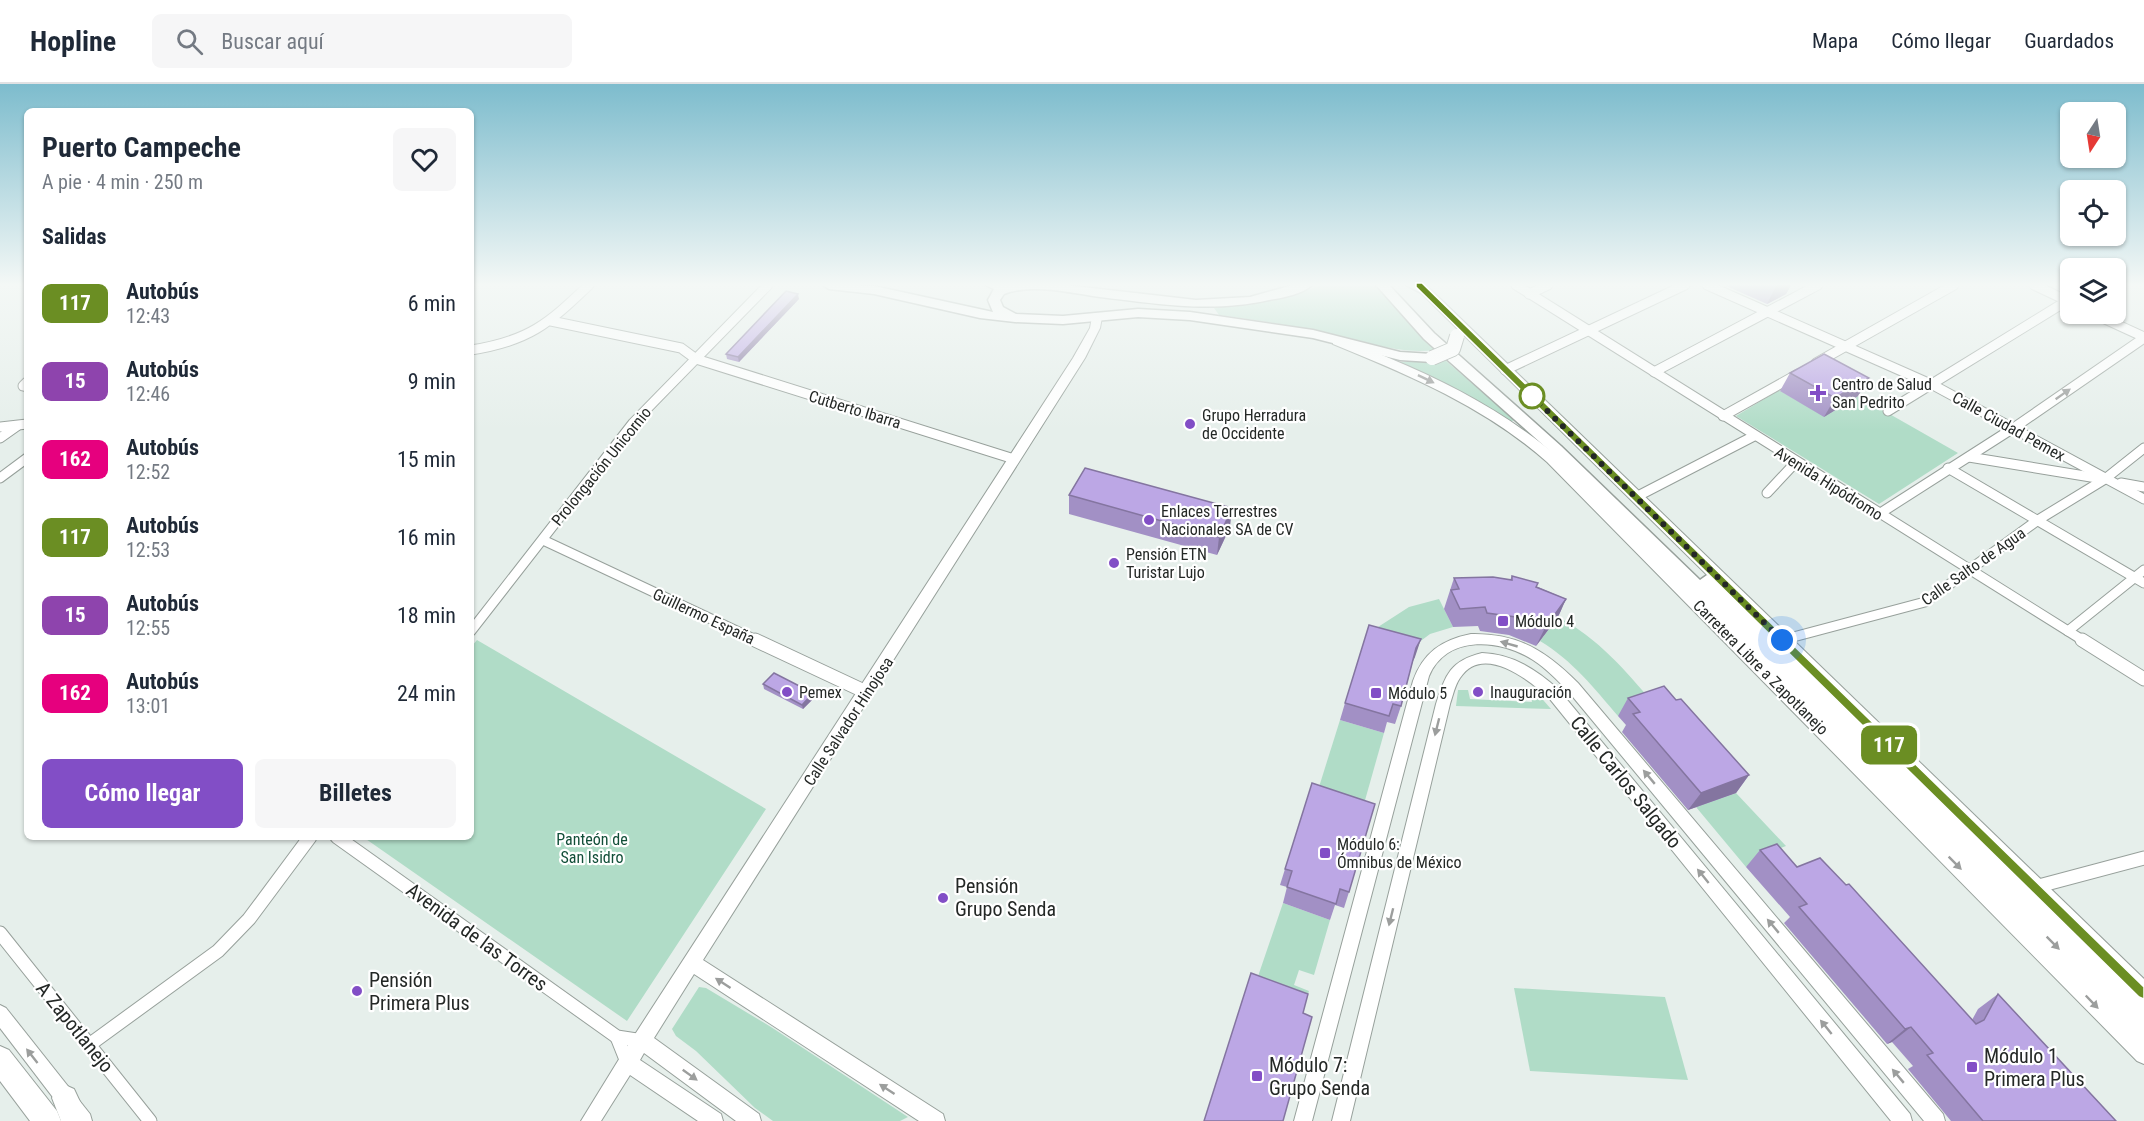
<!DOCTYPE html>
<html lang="es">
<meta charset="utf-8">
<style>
body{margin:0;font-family:"Roboto Condensed",sans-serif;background:#f6f6f7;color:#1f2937;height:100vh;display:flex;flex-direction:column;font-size:22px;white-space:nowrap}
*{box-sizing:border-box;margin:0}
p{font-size:20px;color:#747a83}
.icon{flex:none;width:33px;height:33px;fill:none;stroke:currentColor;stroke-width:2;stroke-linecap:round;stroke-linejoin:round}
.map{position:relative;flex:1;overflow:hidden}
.drawer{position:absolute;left:24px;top:24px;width:450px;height:732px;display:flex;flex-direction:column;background:#fff;border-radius:9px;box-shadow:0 2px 4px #0004}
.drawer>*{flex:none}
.badge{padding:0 12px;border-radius:9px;font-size:21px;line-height:39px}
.needle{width:39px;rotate:192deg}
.buttons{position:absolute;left:2060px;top:18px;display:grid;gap:12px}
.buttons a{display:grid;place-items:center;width:66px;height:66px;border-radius:9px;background:#fff;box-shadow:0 2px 4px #0004;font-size:30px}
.you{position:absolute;width:30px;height:30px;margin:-15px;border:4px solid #fff;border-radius:50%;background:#1a73e8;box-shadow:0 0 0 9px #1a73e833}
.map>.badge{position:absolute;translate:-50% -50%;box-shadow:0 0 0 3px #fff}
h2{padding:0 18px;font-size:22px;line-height:54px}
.round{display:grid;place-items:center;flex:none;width:63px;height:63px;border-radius:9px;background:#f6f6f7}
.head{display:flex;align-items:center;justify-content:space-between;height:102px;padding:0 18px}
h1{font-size:28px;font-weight:700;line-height:45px}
.cta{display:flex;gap:12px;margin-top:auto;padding:12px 18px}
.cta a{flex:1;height:69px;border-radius:9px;background:#824ec6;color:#fff;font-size:24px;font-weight:700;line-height:69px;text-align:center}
.cta a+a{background:#f6f6f7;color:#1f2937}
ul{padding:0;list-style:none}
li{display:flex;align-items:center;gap:18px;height:78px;padding:0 18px}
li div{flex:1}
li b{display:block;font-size:22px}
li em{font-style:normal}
li .badge{min-width:66px;font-weight:700;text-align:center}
header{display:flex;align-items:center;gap:36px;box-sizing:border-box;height:84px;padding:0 30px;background:#fff;border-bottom:2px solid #e0e1e3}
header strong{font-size:28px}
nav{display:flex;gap:33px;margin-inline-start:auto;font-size:21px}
.search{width:420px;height:54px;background:#f6f6f7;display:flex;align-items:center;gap:15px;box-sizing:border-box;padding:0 21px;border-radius:9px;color:#747a83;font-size:22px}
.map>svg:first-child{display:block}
.green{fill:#b0dcc7}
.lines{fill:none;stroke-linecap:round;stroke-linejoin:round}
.minor-far1-casing{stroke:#97a09b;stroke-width:11}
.minor-casing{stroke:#97a09b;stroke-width:15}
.tertiary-casing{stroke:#97a09b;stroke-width:2}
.secondary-casing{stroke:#97a09b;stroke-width:2}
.primary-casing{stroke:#97a09b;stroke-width:3}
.motorway-casing{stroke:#97a09b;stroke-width:2}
.minor-far1{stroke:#fff;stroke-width:9}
.minor{stroke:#fff;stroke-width:13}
.tertiary{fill:#fff;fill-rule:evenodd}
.secondary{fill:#fff;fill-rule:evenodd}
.primary{fill:#fff;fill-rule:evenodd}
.motorway{fill:#fff;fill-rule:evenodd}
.primary-bridge-casing{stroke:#97a09b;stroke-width:16;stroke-linecap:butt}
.primary-bridge{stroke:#fff;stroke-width:14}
.wall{fill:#a290c5}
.shaded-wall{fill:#8475a0}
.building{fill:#bca7e5;stroke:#8475a0;stroke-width:1.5}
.oneway{fill:#9c9e9d}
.line{fill:#6b8e23;stroke:#fff;stroke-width:1.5}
.walk{stroke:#242826;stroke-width:6;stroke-dasharray:0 10.8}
.poi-dot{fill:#824ec6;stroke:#fff;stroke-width:2}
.stop-dot{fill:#fff;stroke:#6b8e23;stroke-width:3}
.labels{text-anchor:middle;stroke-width:4.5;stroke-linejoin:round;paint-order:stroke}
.poi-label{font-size:16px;fill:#242826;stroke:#fff;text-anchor:start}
.street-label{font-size:16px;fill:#242826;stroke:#fff}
.park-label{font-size:16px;fill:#114e38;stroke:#fff}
.near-street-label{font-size:20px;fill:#242826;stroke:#fff}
.near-poi-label{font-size:20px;fill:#242826;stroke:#fff;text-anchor:start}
</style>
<header>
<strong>Hopline</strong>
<div class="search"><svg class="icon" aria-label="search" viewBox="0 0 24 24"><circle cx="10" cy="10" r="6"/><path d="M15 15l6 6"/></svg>Buscar aquí</div>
<nav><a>Mapa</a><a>Cómo llegar</a><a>Guardados</a></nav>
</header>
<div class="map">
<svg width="2144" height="1037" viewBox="0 0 2144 1037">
<rect width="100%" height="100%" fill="#e6efeb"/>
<g class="green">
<path d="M 1321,201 L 1374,201 L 1435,266 C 1400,271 1366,257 1332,250 C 1294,242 1257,236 1219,231 L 1214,224 C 1252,221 1285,215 1321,201 Z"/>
<path d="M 1445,276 L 1514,336 L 1510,338 L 1428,291 L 1398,278 L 1433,278 Z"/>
<path d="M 1779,306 L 1824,332 L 1858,312 L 1958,369 L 1879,420 L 1736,332 Z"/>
<path d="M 1439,515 L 1453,543 L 1430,550 L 1414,562 L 1378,543 L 1409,523 Z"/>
<path d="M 1558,533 C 1598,554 1625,586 1654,620 L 1618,632 C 1594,604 1573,577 1540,557 Z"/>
<path d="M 477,556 L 766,725 L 627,937 L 363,753 L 471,753 L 471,563 Z"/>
<path d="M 1458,606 L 1468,606 L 1470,615 L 1532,618 L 1530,609 L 1537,609 L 1551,625 L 1456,622 Z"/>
<path d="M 1340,636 L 1384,649 L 1360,734 L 1314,719 Z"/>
<path d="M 1736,709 L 1786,762 L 1770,768 L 1746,783 L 1696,723 Z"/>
<path d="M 1283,819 L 1330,836 L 1314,891 L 1299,886 L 1294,901 L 1309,907 L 1303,925 L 1253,907 Z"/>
<path d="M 699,903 L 706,904 L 771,943 L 908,1033 L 900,1037 L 773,1037 L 755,1024 L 696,967 L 676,952 L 672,945 Z"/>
<path d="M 1514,904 L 1665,913 L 1688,996 L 1530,987 Z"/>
</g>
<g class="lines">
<g class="minor-far1-casing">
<g id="minor-far1">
<path d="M 1516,201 L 2084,557"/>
<path d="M 1707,201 L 1933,301 L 2144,415"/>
<path d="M 2034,201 L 2070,218"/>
<path d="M 1529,210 L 1548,201"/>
<path d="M 2094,230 L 2144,253"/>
<path d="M 551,237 L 681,264 L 696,275 L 1014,375"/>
<path d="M 471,266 C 529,257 548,240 589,201"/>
<path d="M 1816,279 L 1954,201"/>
<path d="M 1505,286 L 1685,201"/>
<path d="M 1654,288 L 1818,201"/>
<path d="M 27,298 L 23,302 L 27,303"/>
<path d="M 1888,327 L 2070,215"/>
<path d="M 1723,332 L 1798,290"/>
<path d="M 0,343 L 27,340"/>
<path d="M 0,354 L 17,342"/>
<path d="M 1969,373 L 2097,394"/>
<path d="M 1948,384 L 2144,499"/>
<path d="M 0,394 L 27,374"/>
<path d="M 2121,399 L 2144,403"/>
<path d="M 1767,409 L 1796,378"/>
<path d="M 1636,413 L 1754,352"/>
<path d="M 1879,430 L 2015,343 L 2144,254"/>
<path d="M 543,456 L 758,557"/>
<path d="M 471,547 L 633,339 L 768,201"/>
<path d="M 2068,547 L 2144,486"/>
<path d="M 1782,556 L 1925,518 L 2038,436 L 2105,395 L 2144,364"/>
</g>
</g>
<g class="minor-casing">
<g id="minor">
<path d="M 755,556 L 866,608"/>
<path d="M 2082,556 L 2144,595"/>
<path d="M 337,753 L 617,953 L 643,957"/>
<path d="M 2035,803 L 2144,774"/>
<path d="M 0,849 L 150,1037"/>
<path d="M 617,953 L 627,978"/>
<path d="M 89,961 L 218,867 L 249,835 L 310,753"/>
</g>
</g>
<g class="tertiary-casing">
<g id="tertiary">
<path d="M 1097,230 L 1102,233 L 1100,244 L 1085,274 L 703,876 L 943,1030 L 945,1037 L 919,1037 L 694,890 L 654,954 L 759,1030 L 761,1037 L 736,1037 L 644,969 L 640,976 L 721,1030 L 723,1037 L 698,1037 L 630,991 L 601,1037 L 581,1037 L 621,972 L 1073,274 L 1090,244 L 1092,233 Z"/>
<path d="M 1471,550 C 1518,549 1546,567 1578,599 L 1943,1030 L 1945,1037 L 1924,1037 L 1568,607 C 1557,596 1546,584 1533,576 C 1501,555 1447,550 1429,592 L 1312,1037 L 1294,1037 L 1413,597 C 1423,569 1441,556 1471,550 Z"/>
<path d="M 1482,569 C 1513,570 1537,586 1559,606 L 1910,1030 L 1912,1037 L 1891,1037 L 1549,614 C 1529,596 1483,559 1460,594 C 1455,601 1453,611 1450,620 L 1350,1037 L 1332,1037 L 1436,620 C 1446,590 1450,577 1482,569 Z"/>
<path d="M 0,921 L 6,924 L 90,1030 L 92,1037 L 71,1037 L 0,944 Z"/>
</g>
</g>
<g class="secondary-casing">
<g id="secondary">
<path d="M 1413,201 L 1426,201 L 2144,895 L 2144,917 L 2137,915 Z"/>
<path d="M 1337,253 C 1355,258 1372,267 1389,274 C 1452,300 1511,332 1563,377 L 2144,956 L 2144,980 L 2137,977 L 1547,378 C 1485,323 1409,291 1333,260 L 1333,254 Z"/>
</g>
</g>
<g class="primary-casing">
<g id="primary">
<path d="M 823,201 L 874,202 L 993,228 L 988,216 L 994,205 L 985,201 L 1065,201 L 1196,216 L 1250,213 L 1293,201 L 1312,201 C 1303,210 1282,214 1269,216 C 1213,229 1157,220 1100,213 C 1071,209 1032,199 1004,210 L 1000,216 L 1003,223 L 1016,230 L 1063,232 L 1138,225 L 1190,228 L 1313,246 L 1400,268 L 1432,270 L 1439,274 L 1432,278 L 1400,276 L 1313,254 L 1190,236 L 1138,233 L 1063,240 L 1015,238 L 980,234 L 874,210 L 829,205 Z"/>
<path d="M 1376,201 L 1389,201 L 1434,249 L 1561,362 L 1700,496 L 1707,491 L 1713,493 L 2144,913 L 2144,961 L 2136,958 L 1620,435 L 1551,368 L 1424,255 Z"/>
<path d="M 1406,201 L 1423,201 L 1431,207 L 1425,211 Z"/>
</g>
</g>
<g class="motorway-casing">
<g id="motorway">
<path d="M 0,962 L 9,966 L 57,1027 L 61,1037 L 30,1037 L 0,997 Z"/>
<path d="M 65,1001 L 74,1005 L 89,1037 L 61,1037 L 52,1014 L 56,1005 Z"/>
</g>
</g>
<use href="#minor-far1" class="minor-far1"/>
<use href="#minor" class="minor"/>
<use href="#tertiary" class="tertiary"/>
<use href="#secondary" class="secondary"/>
<use href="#primary" class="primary"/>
<use href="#motorway" class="motorway"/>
<g class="primary-bridge-casing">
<path id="primary-bridge" d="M 1432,274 L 1453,265 L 1457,252"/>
</g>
<use href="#primary-bridge" class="primary-bridge"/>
</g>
<g class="wall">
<path d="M 1724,201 L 1791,201 L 1786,210 L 1767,220 Z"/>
<path d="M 799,215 L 739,278 L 727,275 L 726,270 Z"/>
<path d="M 1790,289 L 1869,294 L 1858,312 L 1824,333 L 1780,307 Z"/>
<path d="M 1069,411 L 1230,443 L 1217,471 L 1069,430 Z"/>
<path d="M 1512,492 L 1566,515 L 1558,533 L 1536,562 L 1509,551 L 1480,547 L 1478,542 L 1453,543 L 1444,525 L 1454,494 L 1510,496 Z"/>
<path d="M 1415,573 L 1413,577 L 1401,622 L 1395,640 L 1387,638 L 1384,649 L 1340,636 L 1345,619 Z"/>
<path d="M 763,600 L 814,614 L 803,625 L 764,605 Z"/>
<path d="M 1628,614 L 1676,616 L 1749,691 L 1736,709 L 1688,726 L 1622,648 L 1626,641 L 1618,632 Z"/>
<path d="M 1760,766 L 1797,783 L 1972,936 L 1978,925 L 1998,910 L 2116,1037 L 1951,1037 L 1908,985 L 1913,982 L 1892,958 L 1887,960 L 1784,839 L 1790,833 L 1746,783 Z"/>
<path d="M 1285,785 L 1349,808 L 1344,824 L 1335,821 L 1330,836 L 1283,819 L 1287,803 L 1280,801 Z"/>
</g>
<g class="shaded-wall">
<path d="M 1778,201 L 1791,201 L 1786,210 L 1767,220 L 1776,202 Z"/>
<path d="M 798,210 L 799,215 L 739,278 L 738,273 Z"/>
<path d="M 1869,294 L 1858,312 L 1824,333 L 1835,314 Z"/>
<path d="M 1232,424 L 1230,443 L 1217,471 L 1219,453 Z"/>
<path d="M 1566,515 L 1558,533 L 1536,562 L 1545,544 Z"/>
<path d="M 1421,555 L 1415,573 L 1410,582 L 1416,564 Z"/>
<path d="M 813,609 L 814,614 L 803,625 L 802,621 Z"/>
<path d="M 1749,691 L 1736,709 L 1688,726 L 1701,709 Z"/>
<path d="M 1911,943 L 1892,958 L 1887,960 L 1905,945 Z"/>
</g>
<g class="building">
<path d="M 786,207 L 798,210 L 738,273 L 726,270 Z"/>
<path d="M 1824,270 L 1869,294 L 1835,314 L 1790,289 Z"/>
<path d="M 1085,384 L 1232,424 L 1219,453 L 1069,411 Z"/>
<path d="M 1512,492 L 1538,499 L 1536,503 L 1566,515 L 1545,544 L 1516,533 L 1487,529 L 1485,523 L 1460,525 L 1451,506 L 1459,505 L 1454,494 L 1493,493 L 1512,496 Z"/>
<path d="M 1369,541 L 1421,555 L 1416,564 L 1401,622 L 1393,620 L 1389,632 L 1345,619 Z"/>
<path d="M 774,589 L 813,609 L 802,621 L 763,600 Z"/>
<path d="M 1664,602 L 1676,616 L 1681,615 L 1749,691 L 1701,709 L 1633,630 L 1640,628 L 1628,614 Z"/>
<path d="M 1312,699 L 1375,720 L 1349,808 L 1340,805 L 1336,820 L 1287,803 L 1292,787 L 1285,785 Z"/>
<path d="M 1777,760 L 1797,783 L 1820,774 L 1846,801 L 1849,800 L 1976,940 L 1984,936 L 1998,910 L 2116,1037 L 1983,1037 L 1927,971 L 1933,969 L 1911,943 L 1905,945 L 1799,823 L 1807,820 L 1760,766 Z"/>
<path d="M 1251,889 L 1308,910 L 1303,929 L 1312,933 L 1283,1037 L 1204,1037 Z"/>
</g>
<defs><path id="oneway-solid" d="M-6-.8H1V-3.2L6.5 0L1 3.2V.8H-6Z" transform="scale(1.5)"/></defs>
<g class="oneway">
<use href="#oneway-solid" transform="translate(1426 295) rotate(26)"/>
<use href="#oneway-solid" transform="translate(2063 310) rotate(-35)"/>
<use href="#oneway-solid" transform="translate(1509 560) rotate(-164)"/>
<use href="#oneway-solid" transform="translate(1437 643) rotate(104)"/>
<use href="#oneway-solid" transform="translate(1649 693) rotate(-130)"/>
<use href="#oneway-solid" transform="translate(1955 779) rotate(45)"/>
<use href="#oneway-solid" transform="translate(1703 792) rotate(-129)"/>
<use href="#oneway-solid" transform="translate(1391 833) rotate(104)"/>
<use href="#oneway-solid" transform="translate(1773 842) rotate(-130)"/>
<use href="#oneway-solid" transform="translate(2053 859) rotate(45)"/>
<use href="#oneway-solid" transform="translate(723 899) rotate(-147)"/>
<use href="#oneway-solid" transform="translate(2092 918) rotate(46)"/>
<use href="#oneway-solid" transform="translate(1826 943) rotate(-129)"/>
<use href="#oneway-solid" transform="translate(32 972) rotate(-128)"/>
<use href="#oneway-solid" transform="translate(690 991) rotate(36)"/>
<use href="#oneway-solid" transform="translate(1898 992) rotate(-130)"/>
<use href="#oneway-solid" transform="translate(887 1005) rotate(-147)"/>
</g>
<linearGradient id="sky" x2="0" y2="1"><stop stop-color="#7dbccd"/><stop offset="0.58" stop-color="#f4f8f6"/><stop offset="1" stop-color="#f4f8f6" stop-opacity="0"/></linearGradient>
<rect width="2144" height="346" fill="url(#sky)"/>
<path class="line" d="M 1416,199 L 1422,199 L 2144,903 L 2144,915 L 2139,913 L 1416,203 Z"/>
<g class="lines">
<path class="walk" d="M 1532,312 L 1782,556"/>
</g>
<g class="poi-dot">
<path d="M1815 300h6v6h6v6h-6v6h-6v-6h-6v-6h6z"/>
<circle cx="1190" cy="340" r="6"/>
<circle cx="1149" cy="436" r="6"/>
<circle cx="1114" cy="479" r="6"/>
<rect x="1497" y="531" width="12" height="12" rx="3"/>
<circle cx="787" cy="608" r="6"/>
<circle cx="1478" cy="608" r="6"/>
<rect x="1370" y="603" width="12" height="12" rx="3"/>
<rect x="1319" y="763" width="12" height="12" rx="3"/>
<circle cx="943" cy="814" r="6"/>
<circle cx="357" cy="907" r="6"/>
<rect x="1966" y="977" width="12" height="12" rx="3"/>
<rect x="1251" y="986" width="12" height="12" rx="3"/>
</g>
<circle class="stop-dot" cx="1532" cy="312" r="12"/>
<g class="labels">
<g class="poi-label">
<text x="1832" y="306">Centro de Salud<tspan x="1832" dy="18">San Pedrito</tspan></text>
<text x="1202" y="337">Grupo Herradura<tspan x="1202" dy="18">de Occidente</tspan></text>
<text x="1161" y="433">Enlaces Terrestres<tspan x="1161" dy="18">Nacionales SA de CV</tspan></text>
<text x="1126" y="476">Pensión ETN<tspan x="1126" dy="18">Turistar Lujo</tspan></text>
<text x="1515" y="543">Módulo 4</text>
<text x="799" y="614">Pemex</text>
<text x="1490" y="614">Inauguración</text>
<text x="1388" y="615">Módulo 5</text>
<text x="1337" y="766">Módulo 6:<tspan x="1337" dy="18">Ómnibus de México</tspan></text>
</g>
<g class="street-label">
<text transform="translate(855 325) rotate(17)" y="6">Cutberto Ibarra</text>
<text transform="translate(2009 342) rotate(29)" y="6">Calle Ciudad Pemex</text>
<text transform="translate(601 382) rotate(-51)" y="6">Prolongación Unicornio</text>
<text transform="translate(1829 399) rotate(32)" y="6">Avenida Hipódromo</text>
<text transform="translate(1973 482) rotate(-35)" y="6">Calle Salto de Agua</text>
<text transform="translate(704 532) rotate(25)" y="6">Guillermo España</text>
<text transform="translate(1761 583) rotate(45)" y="6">Carretera Libre a Zapotlanejo</text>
<text transform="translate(848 637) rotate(-57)" y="6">Calle Salvador Hinojosa</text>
</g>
<g class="park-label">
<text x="592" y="761">Panteón de<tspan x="592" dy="18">San Isidro</tspan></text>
</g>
<g class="near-street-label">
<text transform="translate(1626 698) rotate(51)" y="7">Calle Carlos Salgado</text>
<text transform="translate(477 853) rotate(36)" y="7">Avenida de las Torres</text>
<text transform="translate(75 943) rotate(51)" y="7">A Zapotlanejo</text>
</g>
<g class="near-poi-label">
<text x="955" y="809">Pensión<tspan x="955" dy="23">Grupo Senda</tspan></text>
<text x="369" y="903">Pensión<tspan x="369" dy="23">Primera Plus</tspan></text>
<text x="1984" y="979">Módulo 1<tspan x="1984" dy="23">Primera Plus</tspan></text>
<text x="1269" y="988">Módulo 7:<tspan x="1269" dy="23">Grupo Senda</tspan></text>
</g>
</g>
</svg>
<div class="buttons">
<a><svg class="needle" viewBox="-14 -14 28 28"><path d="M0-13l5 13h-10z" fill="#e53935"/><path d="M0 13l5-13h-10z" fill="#747a83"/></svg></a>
<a><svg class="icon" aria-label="locate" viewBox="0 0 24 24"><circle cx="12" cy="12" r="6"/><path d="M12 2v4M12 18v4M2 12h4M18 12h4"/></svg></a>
<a><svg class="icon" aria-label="layers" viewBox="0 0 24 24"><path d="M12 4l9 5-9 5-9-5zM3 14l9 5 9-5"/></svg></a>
</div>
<div class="you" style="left:1782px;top:556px"></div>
<b class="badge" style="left:1889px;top:661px;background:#6b8e23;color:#fff">117</b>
<section class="drawer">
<div class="head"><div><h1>Puerto Campeche</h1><p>A pie · 4 min · 250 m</p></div><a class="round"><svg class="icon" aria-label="heart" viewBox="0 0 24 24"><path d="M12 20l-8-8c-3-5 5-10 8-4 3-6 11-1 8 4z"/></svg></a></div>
<h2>Salidas</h2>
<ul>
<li><span class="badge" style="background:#6b8e23;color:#fff">117</span><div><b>Autobús</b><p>12:43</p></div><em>6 min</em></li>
<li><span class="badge" style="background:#8e44ad;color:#fff">15</span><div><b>Autobús</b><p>12:46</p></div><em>9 min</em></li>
<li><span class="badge" style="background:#e6007e;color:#fff">162</span><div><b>Autobús</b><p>12:52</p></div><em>15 min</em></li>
<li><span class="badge" style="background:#6b8e23;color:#fff">117</span><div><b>Autobús</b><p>12:53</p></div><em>16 min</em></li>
<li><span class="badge" style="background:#8e44ad;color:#fff">15</span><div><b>Autobús</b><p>12:55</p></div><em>18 min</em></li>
<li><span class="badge" style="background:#e6007e;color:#fff">162</span><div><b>Autobús</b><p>13:01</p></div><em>24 min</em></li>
</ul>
<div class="cta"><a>Cómo llegar</a><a>Billetes</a></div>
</section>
</div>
